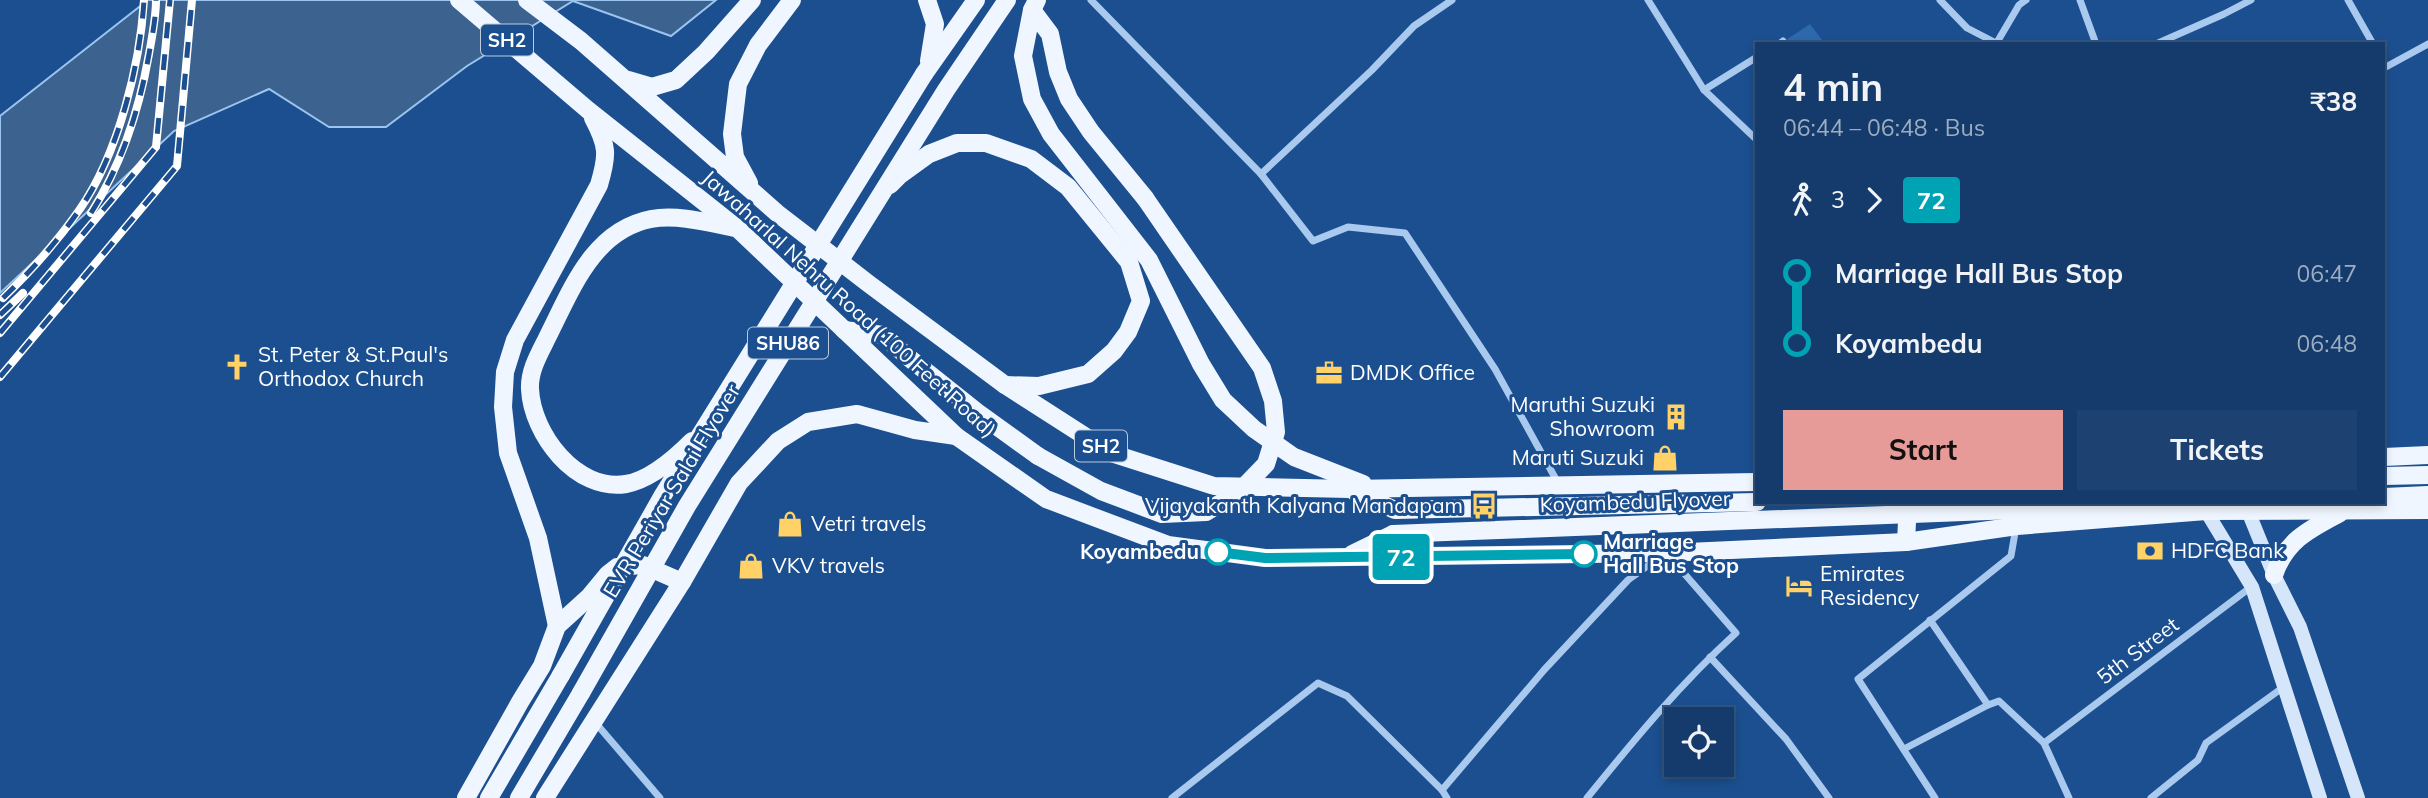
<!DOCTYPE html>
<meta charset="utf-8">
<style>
body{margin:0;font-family:Mulish,sans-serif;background:#1d4271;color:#f1f3f6;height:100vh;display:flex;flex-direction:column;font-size:26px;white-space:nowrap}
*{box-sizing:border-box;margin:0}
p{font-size:23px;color:#9dadc1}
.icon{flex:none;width:38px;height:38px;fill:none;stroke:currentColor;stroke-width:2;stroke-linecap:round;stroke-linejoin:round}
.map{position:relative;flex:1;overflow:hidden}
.panel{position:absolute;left:1755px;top:42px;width:630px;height:462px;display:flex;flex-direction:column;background:#143b6b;border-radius:0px;box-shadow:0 4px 10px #0003,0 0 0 2px #33557e}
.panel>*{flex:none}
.badge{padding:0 14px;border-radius:5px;font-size:24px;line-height:46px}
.controls{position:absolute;left:1664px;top:707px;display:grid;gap:14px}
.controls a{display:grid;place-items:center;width:70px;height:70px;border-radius:0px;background:#143b6b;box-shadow:0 4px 10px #0003,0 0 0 2px #33557e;font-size:35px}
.map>.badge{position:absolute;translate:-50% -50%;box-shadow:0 0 0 4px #fff}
.legs{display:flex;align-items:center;gap:10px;height:77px;padding:0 28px;font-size:23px}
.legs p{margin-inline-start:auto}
.head{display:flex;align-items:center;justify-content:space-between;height:119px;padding:0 28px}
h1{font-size:38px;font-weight:700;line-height:52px}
.action{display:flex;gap:14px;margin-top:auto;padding:14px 28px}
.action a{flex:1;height:80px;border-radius:0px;background:#e69b98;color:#111;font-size:28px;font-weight:700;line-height:80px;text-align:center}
.action a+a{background:#1d4271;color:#f1f3f6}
ul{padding:0 28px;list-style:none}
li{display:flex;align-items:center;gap:24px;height:70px;font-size:26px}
li i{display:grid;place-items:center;width:10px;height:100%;margin:0 9px;background:currentColor}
li i::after{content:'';width:18px;height:18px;margin:-9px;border:5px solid;border-radius:50%;background:#143b6b}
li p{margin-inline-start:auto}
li:first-child i{background:linear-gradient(#0000 50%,currentColor 0)}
li:last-child i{background:linear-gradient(currentColor 50%,#0000 0)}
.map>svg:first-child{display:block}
.green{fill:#2e69ad}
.water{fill:#3c6290;stroke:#9cc4f0;stroke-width:2}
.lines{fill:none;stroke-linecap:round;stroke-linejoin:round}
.street{stroke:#a9c9ee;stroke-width:7}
.secondary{stroke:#d6e6fa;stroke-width:14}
.primary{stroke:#f0f6ff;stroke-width:18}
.rail-casing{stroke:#fff;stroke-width:8}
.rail{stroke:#1b4f8f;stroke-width:5;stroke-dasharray:16;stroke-linecap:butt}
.primary-bridge{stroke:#f0f6ff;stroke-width:18}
.line-1-casing{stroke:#fff;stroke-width:16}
.line-1{stroke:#00a3b4;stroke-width:10}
.stop-1-dot{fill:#fff;stroke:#00a3b4;stroke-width:3.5}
.labels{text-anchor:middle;stroke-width:6;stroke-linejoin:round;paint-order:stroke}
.shield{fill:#1b4f8f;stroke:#bbcadd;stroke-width:2}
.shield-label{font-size:19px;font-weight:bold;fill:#fff}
.street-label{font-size:21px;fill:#fff;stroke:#1b4f8f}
.poi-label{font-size:21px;fill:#fff;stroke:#1b4f8f;text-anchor:start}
.stop-label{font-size:21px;font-weight:bold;fill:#fff;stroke:#1b4f8f;text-anchor:start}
</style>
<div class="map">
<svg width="2428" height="798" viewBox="0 0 2428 798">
<rect width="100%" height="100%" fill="#1b4f8f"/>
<path class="green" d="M 1810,24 L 1825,44 L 1789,44 L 1786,40 Z"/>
<path class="water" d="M 148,0 L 716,0 L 671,36 L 573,1 L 467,66 L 386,127 L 329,127 L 269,89 L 174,131 L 0,293 L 0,116 Z"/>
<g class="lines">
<g class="street">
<path d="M 1091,0 L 1261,174 L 1313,241 L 1348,227 L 1405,233 L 1495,369 L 1558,483"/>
<path d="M 1648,0 L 1704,90 L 1757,140"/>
<path d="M 1940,0 L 1967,28 L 1996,43"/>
<path d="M 2080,0 L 2096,44"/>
<path d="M 2348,0 L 2373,44"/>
<path d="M 1779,44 L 1783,41"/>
<path d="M 1996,44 L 2019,5 L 2026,0"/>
<path d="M 2156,44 L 2224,14 L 2251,0"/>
<path d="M 2384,68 L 2428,44"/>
<path d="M 1704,90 L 1757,57"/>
<path d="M 1261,174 L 1372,70 L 1414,26 L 1452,0"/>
<path d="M 1930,620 L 1988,705 L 1999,701 L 2044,743 L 2069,798"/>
<path d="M 1710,657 L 1786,739 L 1829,798"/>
<path d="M 594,721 L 660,798"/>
<path d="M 2044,743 L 2251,587"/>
<path d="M 1904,749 L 1988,705"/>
<path d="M 1442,790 L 1544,670 L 1628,580 L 1660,557"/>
<path d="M 1172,798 L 1318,683 L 1347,696 L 1442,790 L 1447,798"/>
<path d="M 1587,798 C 1634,740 1681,683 1736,633 L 1669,556"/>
<path d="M 1935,798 L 1858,679 L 2011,556 L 2016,527"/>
<path d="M 2151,798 L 2198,760 L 2206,743 L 2285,686"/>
</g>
<g class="secondary">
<path d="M 2206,511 L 2252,587 L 2320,798"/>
<path d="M 2248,511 L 2274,575 L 2300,627 L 2358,798"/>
</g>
<g class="primary">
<path d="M 459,0 L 588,110 L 738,229 L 956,436 L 1046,499 L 1168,545 L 1265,558 L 1666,553 L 1906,542 L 2017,526 L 2206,511 L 2428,510"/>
<path d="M 527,0 L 581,41 L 777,213 L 869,284 L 1005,385 L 1111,453 L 1214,486 L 1349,489 L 1757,482"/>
<path d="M 927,0 L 935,24 L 929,61"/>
<path d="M 1037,0 L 1032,10 L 1023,56 L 1032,99 L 1051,134 L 1149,260 L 1201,364 L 1223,400 L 1254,429 L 1294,457 L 1363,484"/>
<path d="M 1032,10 L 1050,34 L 1058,72 L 1069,99 L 1091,132 L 1145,198"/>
<path d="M 924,74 L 976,0"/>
<path d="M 628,80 L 652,87 L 676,80 L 706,52 L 752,0"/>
<path d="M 749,183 L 735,157 L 732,134 L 738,84 L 758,45 L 792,0"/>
<path d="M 890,185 L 900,175 L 929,154 L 957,143 L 986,143 L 1031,159 L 1068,187 L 1129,262 L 1141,301 L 1128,332 L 1114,351 L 1088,374 L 1039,386 L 1005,385"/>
<path d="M 844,330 L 883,335 L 908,357 L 977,412 L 1038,456"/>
<path d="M 692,441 C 675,458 650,480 626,484 C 576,492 532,434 530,389 C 529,369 541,351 549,334 C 572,288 594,230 651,219 C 678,214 710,223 736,228"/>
<path d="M 2384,457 L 2428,455"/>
<path d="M 2384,476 L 2428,475"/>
<path d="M 1355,492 L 1395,510 L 1757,502"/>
<path d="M 2384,497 L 2428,495"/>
<path d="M 1906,542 L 1908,502"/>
<path d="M 1352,554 L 1393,534"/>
<path d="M 2274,575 C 2286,540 2310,529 2340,513"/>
<path d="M 557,626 L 538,538 L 508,453 L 503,407 L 505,372 L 515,340 L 599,185 C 608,155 608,146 593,118"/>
<path d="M 466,798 L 520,702 L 542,666 L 557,626 L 589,597 L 608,574 L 617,567 L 643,565 L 682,582"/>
<path d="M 489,798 L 561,675"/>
<path d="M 519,798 L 581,693"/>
<path d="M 545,798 L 682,582 L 739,483 L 778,441 L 808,422 L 857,414 L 915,430 L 956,436"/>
</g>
<g class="rail-casing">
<g id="rail">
<path d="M 91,213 C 122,164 139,111 149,54 C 152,37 156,18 156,0"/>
<path d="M 3,298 C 31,271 57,242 80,209 C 118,154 140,66 144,0"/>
<path d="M 0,315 L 23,293"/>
<path d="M 0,333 L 156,147 L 170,0"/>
<path d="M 0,377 L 177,166 L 192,0"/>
</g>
</g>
<use href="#rail" class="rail"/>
<g class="primary-bridge">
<path d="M 1038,456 L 1101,491 L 1162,514 L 1206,512 L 1239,492 L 1266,464 L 1276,432 L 1273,401 L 1262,368 L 1145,198"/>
<path d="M 1393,534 L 2224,502"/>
<path d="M 561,675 L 663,495 L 924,74"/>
<path d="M 581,693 L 687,506 L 946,90 L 1007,0"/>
</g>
</g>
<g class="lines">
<g class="line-1-casing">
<path id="line-1" d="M 1218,552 L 1265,558 L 1584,554"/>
</g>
<use href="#line-1" class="line-1"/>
</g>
<defs>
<g id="church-bare" transform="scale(2.1)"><path d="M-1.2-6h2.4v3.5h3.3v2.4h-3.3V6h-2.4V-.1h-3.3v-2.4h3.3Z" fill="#ffd166" stroke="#1b4f8f" stroke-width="2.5" paint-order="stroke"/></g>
<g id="office-bare" transform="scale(2.1)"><path d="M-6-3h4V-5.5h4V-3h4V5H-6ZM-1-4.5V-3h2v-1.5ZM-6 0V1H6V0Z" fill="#ffd166" stroke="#1b4f8f" stroke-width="2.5" paint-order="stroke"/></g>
<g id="building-bare" transform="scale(2.1)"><path d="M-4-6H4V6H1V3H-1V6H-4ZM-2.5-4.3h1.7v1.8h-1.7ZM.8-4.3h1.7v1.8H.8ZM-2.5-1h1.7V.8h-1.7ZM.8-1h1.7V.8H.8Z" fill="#ffd166" stroke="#1b4f8f" stroke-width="2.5" paint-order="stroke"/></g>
<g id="shop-bare" transform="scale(2.1)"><path d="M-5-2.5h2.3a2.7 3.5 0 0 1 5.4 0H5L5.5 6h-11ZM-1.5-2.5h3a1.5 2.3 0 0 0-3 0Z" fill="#ffd166" stroke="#1b4f8f" stroke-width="2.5" paint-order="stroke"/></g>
<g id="bus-bare" transform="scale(2.1)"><path d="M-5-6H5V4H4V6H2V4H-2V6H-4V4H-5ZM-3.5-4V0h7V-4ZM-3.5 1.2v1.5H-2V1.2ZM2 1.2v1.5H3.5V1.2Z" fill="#ffd166" stroke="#1b4f8f" stroke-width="2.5" paint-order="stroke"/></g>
<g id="bank-bare" transform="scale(2.1)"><path d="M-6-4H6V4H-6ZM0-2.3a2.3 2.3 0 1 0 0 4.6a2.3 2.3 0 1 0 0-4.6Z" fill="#ffd166" stroke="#1b4f8f" stroke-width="2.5" paint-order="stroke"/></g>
<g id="hotel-bare" transform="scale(2.1)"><path d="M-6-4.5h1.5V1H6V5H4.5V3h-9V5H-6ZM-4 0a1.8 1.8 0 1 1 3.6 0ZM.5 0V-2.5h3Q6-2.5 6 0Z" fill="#ffd166" stroke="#1b4f8f" stroke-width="2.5" paint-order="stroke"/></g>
</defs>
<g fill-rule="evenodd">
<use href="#church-bare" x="237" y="367"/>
<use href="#office-bare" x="1329" y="373"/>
<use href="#building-bare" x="1676" y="417"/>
<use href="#shop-bare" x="1665" y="458"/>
<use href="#bus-bare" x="1484" y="506"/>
<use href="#shop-bare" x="790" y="524"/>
<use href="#bank-bare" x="2150" y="551"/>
<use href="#shop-bare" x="751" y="566"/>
<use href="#hotel-bare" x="1799" y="586"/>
</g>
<g class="stop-1-dot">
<circle cx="1218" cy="552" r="12"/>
<circle cx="1584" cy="554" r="12"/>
</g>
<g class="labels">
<g class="shield">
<rect x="481" y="24.5" width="52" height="31" rx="5"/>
<rect x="748" y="327.5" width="80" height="31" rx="5"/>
<rect x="1075" y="430.5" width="52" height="31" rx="5"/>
</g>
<g class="shield-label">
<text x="507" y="47">SH2</text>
<text x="788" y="350">SHU86</text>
<text x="1101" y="453">SH2</text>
</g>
<g class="street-label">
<text transform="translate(849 304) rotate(42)" y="7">Jawaharlal Nehru Road (100 Feet Road)</text>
<text transform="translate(672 491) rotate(-59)" y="7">EVR Periyar Salai Flyover</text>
<text transform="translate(1635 502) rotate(-2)" y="7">Koyambedu Flyover</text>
<text transform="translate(2138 651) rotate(-37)" y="7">5th Street</text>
</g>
<g class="poi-label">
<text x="258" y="362">St. Peter &amp; St.Paul's<tspan x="258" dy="24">Orthodox Church</tspan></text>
<text x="1350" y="380">DMDK Office</text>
<text x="1655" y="412" text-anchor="end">Maruthi Suzuki<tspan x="1655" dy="24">Showroom</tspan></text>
<text x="1644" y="465" text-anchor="end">Maruti Suzuki</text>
<text x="1463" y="513" text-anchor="end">Vijayakanth Kalyana Mandapam</text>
<text x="811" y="531">Vetri travels</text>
<text x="2171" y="558">HDFC Bank</text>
<text x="772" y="573">VKV travels</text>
<text x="1820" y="581">Emirates<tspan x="1820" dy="24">Residency</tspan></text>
</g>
<g class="stop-label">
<text x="1603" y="549">Marriage<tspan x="1603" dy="24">Hall Bus Stop</tspan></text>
<text x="1199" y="559" text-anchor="end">Koyambedu</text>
</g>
</g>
</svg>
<div class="controls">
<a><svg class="icon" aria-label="locate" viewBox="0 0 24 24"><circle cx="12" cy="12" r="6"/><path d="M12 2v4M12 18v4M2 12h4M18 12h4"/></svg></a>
</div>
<b class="badge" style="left:1401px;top:557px;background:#00a3b4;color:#fff">72</b>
<section class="panel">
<div class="head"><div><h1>4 min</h1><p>06:44 – 06:48 · Bus</p></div><b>₹38</b></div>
<div class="legs"><svg class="icon" aria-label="walk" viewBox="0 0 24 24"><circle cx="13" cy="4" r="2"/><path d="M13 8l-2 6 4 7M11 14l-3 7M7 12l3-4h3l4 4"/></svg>3<svg class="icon" aria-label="forward" viewBox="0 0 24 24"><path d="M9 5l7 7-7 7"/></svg><b class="badge" style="background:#00a3b4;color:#fff">72</b></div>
<ul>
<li><i style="color:#00a3b4"></i><b>Marriage Hall Bus Stop</b><p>06:47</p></li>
<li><i style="color:#00a3b4"></i><b>Koyambedu</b><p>06:48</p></li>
</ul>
<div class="action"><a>Start</a><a>Tickets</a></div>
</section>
</div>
